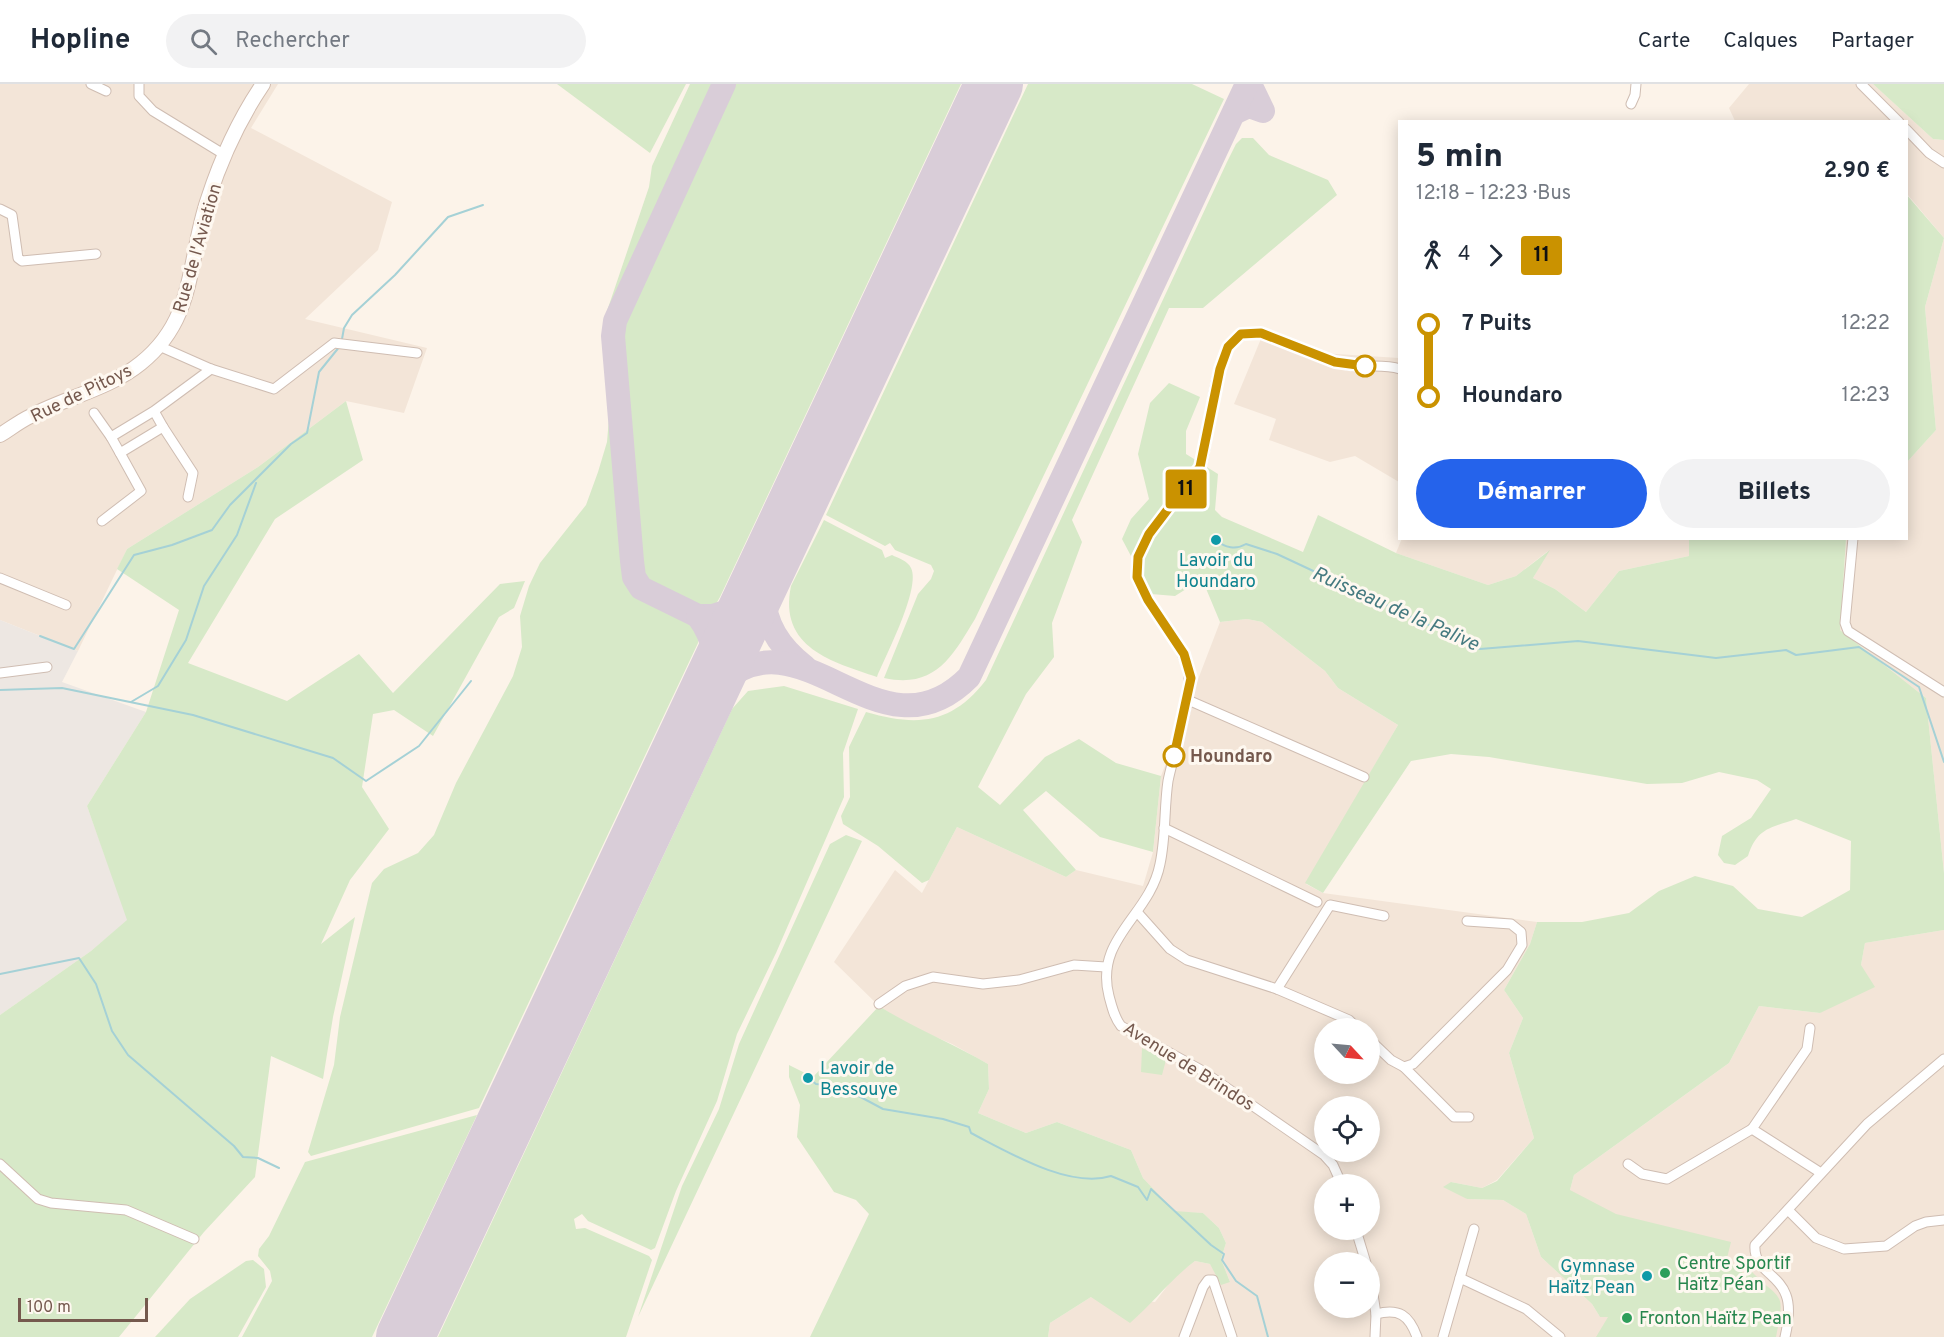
<!DOCTYPE html>
<html lang="fr">
<meta charset="utf-8">
<style>
body{margin:0;font-family:Overpass,sans-serif;background:#f2f2f3;color:#1f2937;height:100vh;display:flex;flex-direction:column;font-size:22px;white-space:nowrap}
*{box-sizing:border-box;margin:0}
p{font-size:20px;color:#747a83}
.icon{flex:none;width:33px;height:33px;fill:none;stroke:currentColor;stroke-width:2;stroke-linecap:round;stroke-linejoin:round}
.map{position:relative;flex:1;overflow:hidden}
.panel{position:absolute;left:1398px;top:36px;width:510px;height:420px;display:flex;flex-direction:column;background:#fff;border-radius:0px;box-shadow:0 3px 15px #0003}
.panel>*{flex:none}
.badge{padding:0 12px;border-radius:4px;font-size:21px;line-height:39px}
.needle{width:39px;rotate:116deg}
.controls{position:absolute;left:1314px;top:934px;display:grid;gap:12px}
.controls a{display:grid;place-items:center;width:66px;height:66px;border-radius:50%;background:#fff;box-shadow:0 3px 15px #0003;font-size:30px}
.scale{position:absolute;left:18px;bottom:15px;width:130px;box-sizing:border-box;padding-left:6px;border:3px solid #75594e;border-top:0;font-size:16px;line-height:21px;white-space:nowrap;color:#75594e;-webkit-text-stroke:4px #fef8f0;paint-order:stroke}
.map>.badge{position:absolute;translate:-50% -50%;box-shadow:0 0 0 3px #fff}
.legs{display:flex;align-items:center;gap:9px;height:66px;padding:0 18px;font-size:20px}
.legs p{margin-inline-start:auto}
.headline{display:flex;align-items:center;justify-content:space-between;height:102px;padding:0 18px}
h1{font-size:33px;font-weight:800;line-height:45px}
.button{display:flex;gap:12px;margin-top:auto;padding:12px 18px}
.button a{flex:1;height:69px;border-radius:36px;background:#2563eb;color:#fff;font-size:24px;font-weight:800;line-height:69px;text-align:center}
.button a+a{background:#f2f2f3;color:#1f2937}
ul{padding:0 18px;list-style:none}
li{display:flex;align-items:center;gap:21px;height:72px;font-size:22px}
li i{display:grid;place-items:center;width:9px;height:100%;margin:0 8px;background:currentColor}
li i::after{content:'';width:15px;height:15px;margin:-8px;border:4px solid;border-radius:50%;background:#fff}
li p{margin-inline-start:auto}
li:first-child i{background:linear-gradient(#0000 50%,currentColor 0)}
li:last-child i{background:linear-gradient(currentColor 50%,#0000 0)}
header{display:flex;align-items:center;gap:36px;box-sizing:border-box;height:84px;padding:0 30px;background:#fff;border-bottom:2px solid #e0e1e3}
header strong{font-size:28px}
nav{display:flex;gap:33px;margin-inline-start:auto;font-size:21px}
.search{width:420px;height:54px;background:#f2f2f3;display:flex;align-items:center;gap:15px;box-sizing:border-box;padding:0 21px;border-radius:33px;color:#747a83;font-size:22px}
.map>svg:first-child{display:block}
.residential{fill:#f3e5d8;fill-rule:evenodd}
.industrial{fill:#ede7e2}
.green{fill:#d7e9c8}
.lines{fill:none;stroke-linecap:round;stroke-linejoin:round}
.stream{stroke:#a5d1d6;stroke-width:2}
.taxiway{stroke:#d9cdd8;stroke-width:24}
.runway{stroke:#d9cdd8;stroke-width:58}
.street-casing{stroke:#cfbdb2;stroke-width:11}
.secondary-casing{stroke:#d2bdb0;stroke-width:16}
.street{stroke:#fff;stroke-width:9}
.secondary{stroke:#fff;stroke-width:14}
.line-1-casing{stroke:#fff;stroke-width:14}
.line-1{stroke:#ca9200;stroke-width:9}
.stop-1-dot{fill:#fff;stroke:#ca9200;stroke-width:3}
.culture-dot{fill:#0f9aa8;stroke:#fef8f0;stroke-width:2}
.leisure-dot{fill:#2e9e5b;stroke:#fef8f0;stroke-width:2}
.labels{text-anchor:middle;stroke-width:6;stroke-linejoin:round;paint-order:stroke}
.street-label{font-size:18px;fill:#75594e;stroke:#fef8f0}
.culture-label{font-size:18px;fill:#0d838f;stroke:#fef8f0}
.stop-label{font-size:18px;font-weight:bold;fill:#75594e;stroke:#fef8f0;text-anchor:start}
.leisure-label{font-size:18px;fill:#27864d;stroke:#fef8f0;text-anchor:start}
.water-label{font-size:20px;font-style:italic;fill:#457a80;stroke:#fef8f0}
</style>
<header>
<strong>Hopline</strong>
<div class="search"><svg class="icon" aria-label="search" viewBox="0 0 24 24"><circle cx="10" cy="10" r="6"/><path d="M15 15l6 6"/></svg>Rechercher</div>
<nav><a>Carte</a><a>Calques</a><a>Partager</a></nav>
</header>
<div class="map">
<svg width="1944" height="1253" viewBox="0 0 1944 1253">
<rect width="100%" height="100%" fill="#fcf3e9"/>
<g class="residential">
<path d="M 0,0 L 278,0 L 251,44 L 392,118 L 378,166 L 305,235 L 427,264 L 404,329 L 346,317 L 258,383 L 127,465 L 78,567 L 0,536 Z"/>
<path d="M 1749,0 L 1873,0 L 1933,55 L 1944,56 L 1944,789 L 1926,614 L 1840,546 L 1846,455 L 1906,454 L 1907,378 L 1936,346 L 1925,223 L 1944,154 L 1907,110 L 1906,38 L 1735,37 L 1729,24 Z"/>
<path d="M 1265,245 L 1321,269 L 1399,274 L 1399,398 L 1355,372 L 1330,378 L 1269,356 L 1276,335 L 1234,320 Z"/>
<path d="M 1402,454 L 1689,454 L 1689,472 L 1619,487 L 1586,528 L 1555,505 L 1533,494 L 1548,467 L 1516,492 L 1488,501 L 1396,469 Z"/>
<path d="M 1247,535 L 1262,538 L 1325,587 L 1338,604 L 1398,641 L 1306,800 L 1323,809 L 1537,838 L 1530,860 L 1504,906 L 1523,934 L 1509,969 L 1534,1054 L 1497,1096 L 1482,1104 L 1451,1098 L 1467,1115 L 1503,1116 L 1526,1130 L 1541,1173 L 1592,1220 L 1600,1233 L 1570,1106 L 1574,1091 L 1729,979 L 1759,922 L 1820,929 L 1861,881 L 1865,859 L 1944,846 L 1944,1253 L 1048,1253 L 1050,1239 L 1091,1213 L 1155,1218 L 1175,1192 L 1195,1177 L 1210,1180 L 1230,1198 L 1221,1175 L 1226,1159 L 1219,1144 L 1203,1129 L 1174,1128 L 1143,1094 L 1131,1066 L 1057,1038 L 1026,1049 L 978,1029 L 989,1005 L 988,980 L 952,960 L 910,942 L 879,922 L 834,878 L 895,786 L 922,809 L 957,743 L 1066,793 L 1076,786 L 1143,802 L 1153,768 L 1161,692 L 1220,538 ZM 1324,945 L 1370,945 L 1370,990 L 1324,990 ZM 1324,1023 L 1370,1023 L 1370,1068 L 1324,1068 ZM 1324,1101 L 1370,1101 L 1370,1146 L 1324,1146 ZM 1324,1179 L 1370,1179 L 1370,1224 L 1324,1224 Z"/>
</g>
<path class="industrial" d="M 0,536 L 78,567 L 62,598 L 146,628 L 87,722 L 128,836 L 91,867 L 0,931 Z"/>
<g class="green">
<path d="M 557,0 L 686,0 L 650,69 Z"/>
<path d="M 690,0 L 719,0 L 616,220 L 609,245 L 605,242 L 607,227 L 649,103 L 652,82 Z"/>
<path d="M 730,0 L 961,0 L 720,513 L 713,525 C 696,529 648,511 640,495 C 637,490 637,482 636,476 L 618,253 L 619,240 L 629,213 Z"/>
<path d="M 1028,0 L 1192,0 L 1224,15 L 975,535 C 952,573 935,605 884,594 L 918,510 L 931,495 L 934,487 L 931,481 L 895,466 L 890,459 L 885,462 L 826,431 Z"/>
<path d="M 1873,0 L 1944,0 L 1944,56 L 1933,55 Z"/>
<path d="M 1242,54 L 1253,54 L 1269,71 L 1328,96 L 1337,111 L 1203,224 L 1169,224 L 1072,436 L 1082,458 L 1052,539 L 1054,573 L 1026,610 L 978,703 L 1000,721 L 1045,673 L 1079,655 L 1116,679 L 1161,692 L 1153,768 L 1100,753 L 1046,707 L 1023,726 L 1076,786 L 1066,793 L 957,743 L 929,796 L 922,799 L 878,762 L 843,740 L 841,732 L 850,713 L 849,663 L 866,628 C 918,643 952,640 986,596 L 1227,78 L 1236,60 Z"/>
<path d="M 1906,110 L 1944,154 L 1925,223 L 1936,346 L 1907,378 Z"/>
<path d="M 610,266 L 629,495 C 645,522 685,519 699,546 L 698,559 L 479,1024 L 311,1072 L 308,1068 L 334,981 L 340,933 L 372,799 L 384,785 L 418,769 L 434,751 L 456,699 L 513,592 L 522,563 L 520,532 L 529,502 L 540,479 L 586,421 L 598,388 L 607,358 L 609,334 L 604,272 Z"/>
<path d="M 1169,299 L 1200,313 L 1186,347 L 1186,370 L 1218,390 L 1215,426 L 1222,433 L 1303,468 L 1318,431 L 1396,469 L 1488,501 L 1516,492 L 1550,466 L 1533,494 L 1555,505 L 1586,528 L 1619,487 L 1689,472 L 1689,455 L 1846,455 L 1840,546 L 1926,614 L 1944,789 L 1944,846 L 1865,859 L 1861,881 L 1875,903 L 1820,929 L 1759,922 L 1729,979 L 1574,1091 L 1570,1106 L 1616,1130 L 1731,1158 L 1727,1174 L 1745,1191 L 1751,1187 C 1783,1219 1785,1206 1776,1253 L 1596,1253 L 1608,1233 L 1600,1233 L 1592,1220 L 1541,1173 L 1526,1130 L 1503,1116 L 1467,1115 L 1443,1103 L 1451,1098 L 1482,1104 L 1497,1097 L 1534,1054 L 1509,969 L 1523,934 L 1504,906 L 1530,860 L 1537,838 L 1582,838 L 1629,829 L 1659,807 L 1695,792 L 1733,802 L 1758,825 L 1802,833 L 1850,806 L 1851,757 L 1796,735 C 1770,744 1757,744 1748,772 L 1735,781 L 1724,779 L 1718,771 L 1722,752 L 1751,734 L 1771,705 L 1757,696 L 1719,688 L 1682,699 L 1647,700 L 1489,673 L 1451,670 L 1411,677 L 1323,809 L 1305,799 L 1398,641 L 1338,604 L 1325,587 L 1262,538 L 1247,535 L 1220,538 L 1202,495 L 1175,512 L 1151,510 L 1122,455 L 1131,435 L 1149,415 L 1138,370 L 1150,319 Z"/>
<path d="M 346,317 L 363,376 L 275,435 L 188,579 L 287,617 L 359,570 L 393,609 L 500,500 L 525,497 L 514,524 L 499,533 L 433,652 L 394,626 L 373,630 L 362,703 L 389,745 L 350,796 L 321,860 L 355,833 L 333,933 L 323,995 L 271,972 L 255,1093 L 204,1148 L 119,1253 L 0,1253 L 0,931 L 91,867 L 127,836 L 87,722 L 146,628 L 179,526 L 117,485 L 127,465 L 258,383 Z"/>
<path d="M 824,436 L 882,466 L 885,474 L 892,471 C 898,474 908,477 911,484 C 921,504 886,571 877,593 C 833,578 778,564 791,502 Z"/>
<path d="M 784,602 L 858,625 L 843,669 L 844,713 L 776,869 L 737,950 L 717,1017 L 676,1107 L 655,1164 L 651,1166 L 588,1137 L 582,1130 L 574,1135 L 576,1145 L 585,1144 L 649,1172 L 652,1176 L 626,1253 L 438,1253 L 732,625 L 748,607 Z"/>
<path d="M 846,751 L 862,757 L 638,1233 L 682,1102 L 719,1025 L 739,960 L 830,760 Z"/>
<path d="M 879,922 C 914,944 952,959 988,980 L 989,1005 L 978,1029 L 1026,1049 L 1057,1038 L 1131,1066 L 1143,1094 L 1174,1127 L 1203,1129 L 1219,1144 L 1226,1159 L 1221,1175 L 1230,1198 L 1221,1201 L 1210,1180 L 1195,1177 C 1171,1195 1153,1219 1130,1239 L 1091,1213 L 1050,1239 L 1048,1253 L 810,1253 L 869,1130 L 856,1116 L 834,1108 L 797,1053 L 800,1021 L 789,993 L 789,981 L 813,993 Z"/>
<path d="M 1142,964 L 1166,976 L 1162,991 L 1141,988 Z"/>
<path d="M 477,1031 L 372,1253 L 242,1253 L 272,1197 L 270,1187 L 258,1172 L 259,1165 L 269,1152 L 305,1078 Z"/>
<path d="M 253,1176 L 264,1185 L 266,1203 L 238,1253 L 155,1253 L 190,1215 L 246,1177 Z"/>
</g>
<g class="lines">
<g class="stream">
<path d="M 342,255 L 344,244 L 352,231 L 395,191 L 448,133 L 483,121"/>
<path d="M 1216,456 C 1225,464 1236,466 1246,460 L 1277,470 L 1480,565 L 1578,557 L 1716,574 L 1786,566 L 1796,571 L 1859,563 L 1919,603 L 1944,678"/>
<path d="M 40,552 L 74,565 L 134,471 L 172,461 L 212,446 L 230,421 L 291,360 L 307,349 L 319,288 L 340,262"/>
<path d="M 0,606 L 62,604 L 193,631 L 333,674 L 366,697 L 419,662 L 471,597"/>
<path d="M 131,618 L 158,602 L 186,556 L 204,502 L 237,451 L 256,399"/>
<path d="M 0,890 L 79,874 L 96,900 L 112,947 L 128,971 L 234,1062 L 243,1073 L 258,1074 L 279,1084"/>
<path d="M 811,996 L 816,1000 L 840,1002 L 883,1025 L 943,1035 L 969,1043 L 971,1049 C 1008,1068 1069,1105 1111,1092 L 1138,1103 L 1147,1116 L 1151,1105 L 1211,1161 L 1224,1170 L 1222,1176 L 1236,1197 L 1257,1212 L 1268,1253"/>
</g>
<g class="taxiway">
<path d="M 724,0 L 615,237 L 613,252 L 632,477 L 634,493 L 641,504 L 698,532 L 713,532 L 735,525 L 746,516 L 764,487"/>
<path d="M 1234,29 L 1249,22 L 1263,27 L 1250,0"/>
<path d="M 767,489 C 757,528 775,560 805,583"/>
<path d="M 698,532 C 718,559 717,580 705,611"/>
<path d="M 700,625 C 706,616 712,607 720,600 C 803,523 880,683 969,593 L 1247,0"/>
</g>
<path class="runway" d="M 405,1253 L 994,0"/>
<g class="street-casing">
<g id="street">
<path d="M 91,0 L 106,7"/>
<path d="M 139,0 L 139,12 L 153,27 L 225,71"/>
<path d="M 1861,0 L 1899,38"/>
<path d="M 1631,20 L 1635,11 L 1636,0"/>
<path d="M 1906,45 L 1929,69 L 1944,79"/>
<path d="M 0,125 L 12,131 L 18,174 L 22,177 L 96,170"/>
<path d="M 159,262 L 211,285 L 274,305 L 334,259 L 417,269"/>
<path d="M 154,327 L 163,343 L 120,369 L 111,353 L 154,327 L 211,285"/>
<path d="M 94,329 L 111,353"/>
<path d="M 163,343 L 193,389 L 188,413"/>
<path d="M 102,437 L 141,407 L 120,369"/>
<path d="M 1853,454 L 1845,539 L 1848,547 L 1944,608"/>
<path d="M 0,494 L 66,521"/>
<path d="M 0,589 L 47,583"/>
<path d="M 1188,616 L 1364,693"/>
<path d="M 1164,744 L 1317,818"/>
<path d="M 1137,828 L 1170,865 L 1187,876 L 1277,905 L 1349,936 L 1358,945"/>
<path d="M 1277,905 L 1330,821 L 1384,832"/>
<path d="M 879,920 L 905,902 L 933,893 L 983,900 L 1019,896 L 1074,881 L 1106,883"/>
<path d="M 1370,956 L 1391,976 L 1404,983 L 1413,980 L 1507,886 L 1522,861 L 1521,848 L 1511,840 L 1467,837"/>
<path d="M 1404,983 L 1454,1033 L 1469,1033"/>
<path d="M 1752,1045 L 1807,965 L 1810,944"/>
<path d="M 0,1080 L 38,1115 L 51,1119 L 126,1126 L 194,1155"/>
<path d="M 1628,1080 L 1642,1090 L 1667,1095 L 1752,1045 L 1821,1089"/>
<path d="M 1342,1101 L 1333,1081 L 1324,1071 L 1201,986 L 1121,942 C 1114,933 1112,923 1109,912 C 1094,854 1150,832 1160,780 C 1166,752 1164,724 1168,697 C 1171,682 1176,667 1179,652 C 1196,586 1193,584 1157,528 C 1150,518 1139,504 1137,491 C 1132,445 1187,420 1201,382 C 1211,352 1211,267 1240,252 C 1262,240 1289,262 1309,269 C 1324,274 1339,280 1354,282 C 1370,283 1384,280 1400,285"/>
<path d="M 1788,1126 L 1816,1154 L 1844,1165 L 1886,1162 L 1915,1142 L 1926,1138 L 1944,1136"/>
<path d="M 1356,1146 L 1366,1179"/>
<path d="M 1370,1191 L 1376,1230 L 1375,1253"/>
<path d="M 1460,1194 L 1474,1145"/>
<path d="M 1376,1230 C 1399,1224 1409,1231 1417,1253"/>
<path d="M 1184,1253 L 1203,1203 L 1208,1196 L 1213,1196 L 1232,1253"/>
<path d="M 1443,1253 L 1460,1194 L 1526,1225 L 1560,1253"/>
<path d="M 1785,1253 C 1788,1240 1791,1224 1786,1211 C 1779,1190 1753,1186 1755,1161 L 1867,1040 L 1944,975"/>
</g>
</g>
<g class="secondary-casing">
<path id="secondary" d="M 0,351 C 10,345 20,337 31,332 C 67,313 109,305 141,279 C 197,234 187,176 208,115 C 221,75 240,34 263,0"/>
</g>
<use href="#street" class="street"/>
<use href="#secondary" class="secondary"/>
</g>
<g class="lines">
<g class="line-1-casing">
<path id="line-1" d="M 1174,672 L 1191,594 L 1184,570 L 1148,516 L 1137,493 L 1138,473 L 1149,450 L 1200,383 L 1220,285 L 1228,263 L 1241,250 L 1261,249 L 1335,278 L 1365,282"/>
</g>
<use href="#line-1" class="line-1"/>
</g>
<g class="stop-1-dot">
<circle cx="1365" cy="282" r="10"/>
<circle cx="1174" cy="672" r="10"/>
</g>
<g class="culture-dot">
<circle cx="1216" cy="456" r="6"/>
<circle cx="808" cy="994" r="6"/>
<circle cx="1647" cy="1192" r="6"/>
</g>
<g class="leisure-dot">
<circle cx="1665" cy="1189" r="6"/>
<circle cx="1627" cy="1234" r="6"/>
</g>
<g class="labels">
<g class="street-label">
<text transform="translate(197 164) rotate(-74)" y="6">Rue de l'Aviation</text>
<text transform="translate(81 309) rotate(-26)" y="6">Rue de Pitoys</text>
<text transform="translate(1189 982) rotate(32)" y="6">Avenue de Brindos</text>
</g>
<g class="culture-label">
<text x="1216" y="482">Lavoir du<tspan x="1216" dy="21">Houndaro</tspan></text>
<text x="820" y="990" text-anchor="start">Lavoir de<tspan x="820" dy="21">Bessouye</tspan></text>
<text x="1635" y="1188" text-anchor="end">Gymnase<tspan x="1635" dy="21">Haïtz Pean</tspan></text>
</g>
<g class="stop-label">
<text x="1190" y="678">Houndaro</text>
</g>
<g class="leisure-label">
<text x="1677" y="1185">Centre Sportif<tspan x="1677" dy="21">Haïtz Péan</tspan></text>
<text x="1639" y="1240">Fronton Haïtz Pean</text>
</g>
<g class="water-label">
<text transform="translate(1396 524) rotate(24)" y="7">Ruisseau de la Palive</text>
</g>
</g>
</svg>
<div class="controls">
<a><svg class="needle" viewBox="-14 -14 28 28"><path d="M0-13l5 13h-10z" fill="#e53935"/><path d="M0 13l5-13h-10z" fill="#747a83"/></svg></a>
<a><svg class="icon" aria-label="locate" viewBox="0 0 24 24"><circle cx="12" cy="12" r="6"/><path d="M12 2v4M12 18v4M2 12h4M18 12h4"/></svg></a>
<a>+</a>
<a>−</a>
</div>
<div class="scale">100 m</div>
<b class="badge" style="left:1186px;top:405px;background:#ca9200;color:#111">11</b>
<section class="panel">
<div class="headline"><div><h1>5 min</h1><p>12:18 – 12:23 · Bus</p></div><b>2.90 €</b></div>
<div class="legs"><svg class="icon" aria-label="walk" viewBox="0 0 24 24"><circle cx="13" cy="4" r="2"/><path d="M13 8l-2 6 4 7M11 14l-3 7M7 12l3-4h3l4 4"/></svg>4<svg class="icon" aria-label="forward" viewBox="0 0 24 24"><path d="M9 5l7 7-7 7"/></svg><b class="badge" style="background:#ca9200;color:#111">11</b></div>
<ul>
<li><i style="color:#ca9200"></i><b>7 Puits</b><p>12:22</p></li>
<li><i style="color:#ca9200"></i><b>Houndaro</b><p>12:23</p></li>
</ul>
<div class="button"><a>Démarrer</a><a>Billets</a></div>
</section>
</div>
